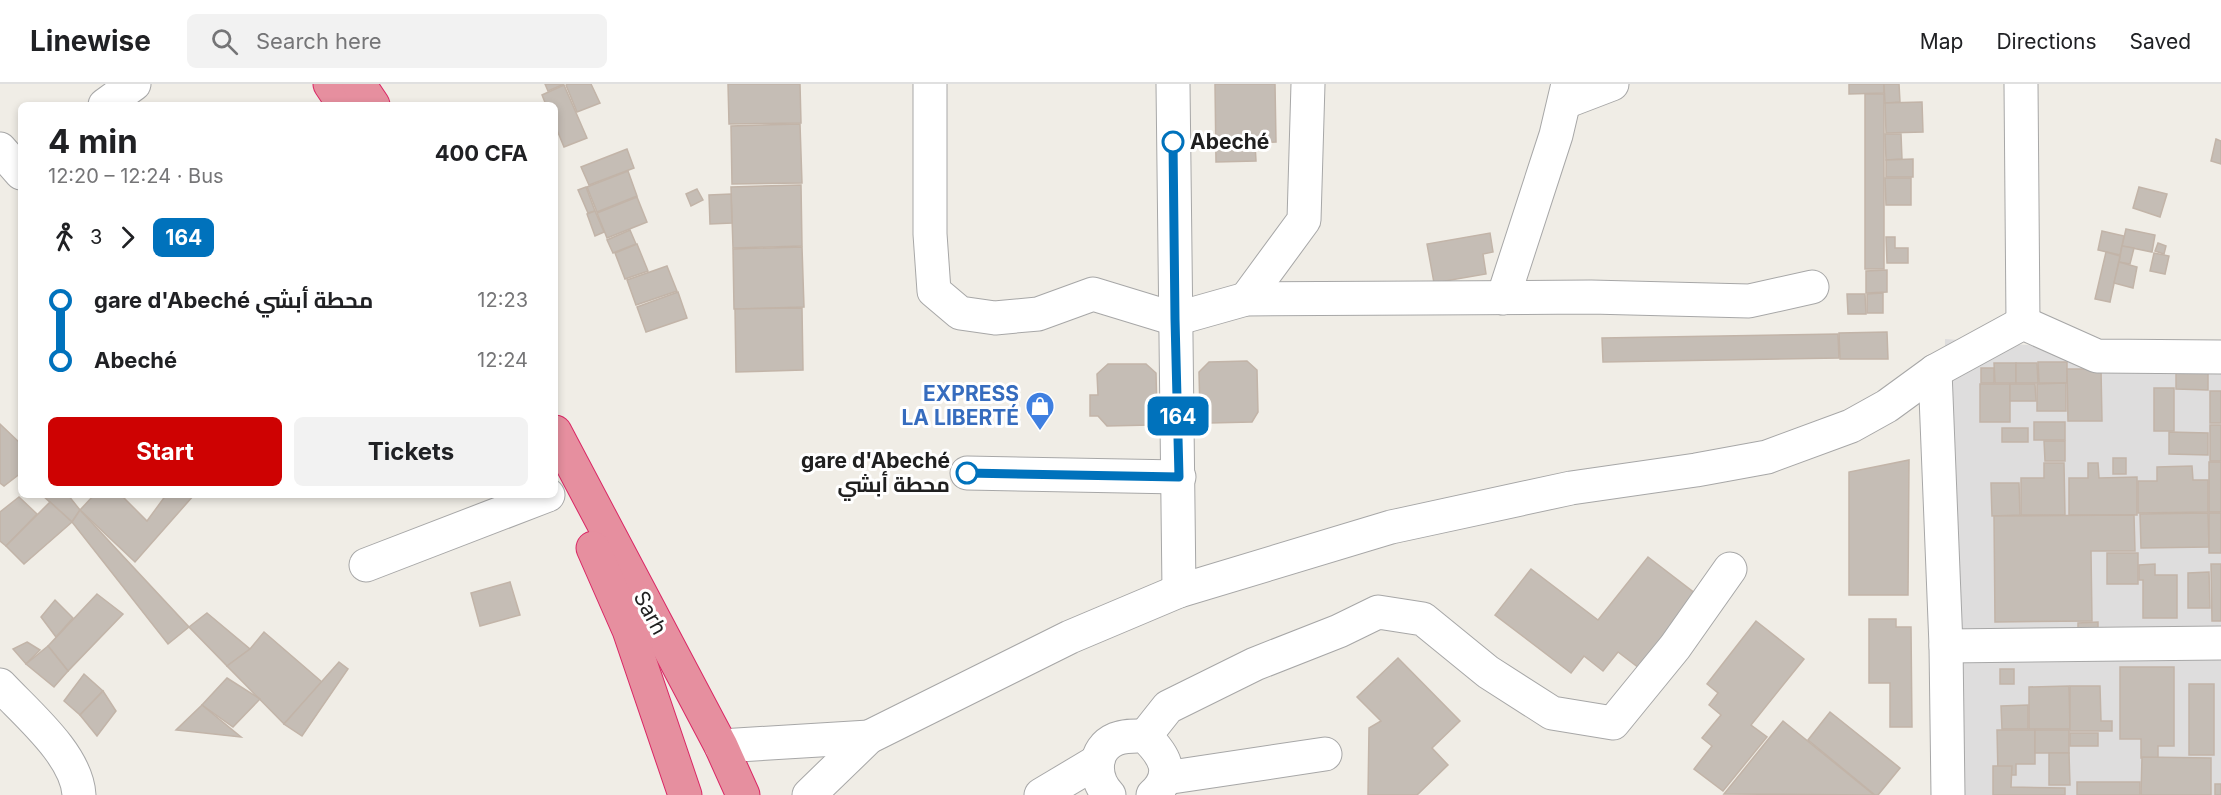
<!DOCTYPE html>
<meta charset="utf-8">
<style>
body{margin:0;font-family:Inter,Cairo,sans-serif;background:#f2f2f2;color:#202124;height:100vh;display:flex;flex-direction:column;font-size:22px;white-space:nowrap}
*{box-sizing:border-box;margin:0}
p{font-size:20px;color:#757577}
.icon{flex:none;width:33px;height:33px;fill:none;stroke:currentColor;stroke-width:2;stroke-linecap:round;stroke-linejoin:round}
.map{position:relative;flex:1;overflow:hidden}
.panel{position:absolute;left:18px;top:18px;width:540px;height:396px;display:flex;flex-direction:column;background:#fff;border-radius:9px;box-shadow:0 3px 9px #0003}
.panel>*{flex:none}
.badge{padding:0 12px;border-radius:9px;font-size:21px;line-height:39px}
.map>.badge{position:absolute;translate:-50% -50%;box-shadow:0 0 0 3px #fff}
.legs{display:flex;align-items:center;gap:9px;height:66px;padding:0 30px;font-size:20px}
.legs p{margin-inline-start:auto}
.summary{display:flex;align-items:center;justify-content:space-between;height:102px;padding:0 30px}
h1{font-size:33px;font-weight:700;line-height:45px}
.action{display:flex;gap:12px;margin-top:auto;padding:12px 30px}
.action a{flex:1;height:69px;border-radius:9px;background:#ce0202;color:#fff;font-size:24px;font-weight:700;line-height:69px;text-align:center}
.action a+a{background:#f2f2f2;color:#202124}
ul{padding:0 30px;list-style:none}
li{display:flex;align-items:center;gap:21px;height:60px;font-size:22px}
li i{display:grid;place-items:center;width:9px;height:100%;margin:0 8px;background:currentColor}
li i::after{content:'';width:15px;height:15px;margin:-8px;border:4px solid;border-radius:50%;background:#fff}
li p{margin-inline-start:auto}
li:first-child i{background:linear-gradient(#0000 50%,currentColor 0)}
li:last-child i{background:linear-gradient(currentColor 50%,#0000 0)}
header{display:flex;align-items:center;gap:36px;box-sizing:border-box;height:84px;padding:0 30px;background:#fff;border-bottom:2px solid #e0e0e0}
header strong{font-size:28px}
nav{display:flex;gap:33px;margin-inline-start:auto;font-size:21px}
.search{width:420px;height:54px;background:#f2f2f2;display:flex;align-items:center;gap:15px;box-sizing:border-box;padding:0 21px;border-radius:9px;color:#757577;font-size:22px}
.map>svg:first-child{display:block}
.residential{fill:#dedddd}
.building{fill:#c5bdb5;stroke:#c2b4a8;stroke-width:1.5}
.lines{fill:none;stroke-linecap:round;stroke-linejoin:round}
.minor-casing{stroke:#a7a7a7;stroke-width:35}
.highway-casing{stroke:#da2765;stroke-width:35}
.minor{stroke:#fff;stroke-width:33}
.highway{stroke:#e68f9f;stroke-width:33}
.line-1-casing{stroke:#fff;stroke-width:14}
.line-1{stroke:#0072bc;stroke-width:9}
.stop-1-dot{fill:#fff;stroke:#0072bc;stroke-width:3}
.labels{text-anchor:middle;stroke-width:6;stroke-linejoin:round;paint-order:stroke}
.stop-label{font-size:21px;font-weight:bold;fill:#202020;stroke:#fff;text-anchor:start}
.shop-label{font-size:21px;font-weight:bold;fill:#366cbe;stroke:#fff;text-anchor:end}
.street-label{font-size:21px;fill:#202020;stroke:#fff}
</style>
<header>
<strong>Linewise</strong>
<div class="search"><svg class="icon" aria-label="search" viewBox="0 0 24 24"><circle cx="10" cy="10" r="6"/><path d="M15 15l6 6"/></svg>Search here</div>
<nav><a>Map</a><a>Directions</a><a>Saved</a></nav>
</header>
<div class="map">
<svg width="2221" height="711" viewBox="0 0 2221 711">
<rect width="100%" height="100%" fill="#f0ede6"/>
<path class="residential" d="M 1945,255 L 2221,275 L 2221,711 L 1939,711 Z"/>
<g class="building">
<path d="M 545,0 L 564,0 L 548,7 Z"/>
<path d="M 568,0 L 591,0 L 600,19 L 577,28 L 566,1 Z"/>
<path d="M 728,0 L 800,0 L 801,39 L 729,40 Z"/>
<path d="M 1215,0 L 1275,0 L 1276,58 L 1255,59 L 1256,77 L 1216,78 Z"/>
<path d="M 1849,0 L 1884,0 L 1884,9 L 1849,10 Z"/>
<path d="M 1884,0 L 1899,0 L 1900,18 L 1885,19 Z"/>
<path d="M 564,1 L 587,54 L 564,63 L 555,41 L 555,21 L 546,21 L 542,11 Z"/>
<rect x="1865" y="10" width="19" height="175"/>
<path d="M 1922,18 L 1923,48 L 1886,49 L 1885,19 Z"/>
<path d="M 800,40 L 802,99 L 732,100 L 731,42 Z"/>
<path d="M 1885,50 L 1901,50 L 1902,75 L 1886,76 Z"/>
<path d="M 2216,55 L 2221,57 L 2221,80 L 2211,77 Z"/>
<path d="M 627,65 L 634,84 L 589,101 L 581,83 Z"/>
<path d="M 1913,75 L 1913,93 L 1886,93 L 1886,76 Z"/>
<path d="M 628,87 L 637,112 L 597,128 L 587,103 Z"/>
<path d="M 1885,94 L 1911,94 L 1911,121 L 1886,121 Z"/>
<path d="M 801,101 L 802,162 L 733,164 L 731,103 Z"/>
<path d="M 586,103 L 595,127 L 588,129 L 578,106 Z"/>
<path d="M 2139,103 L 2167,110 L 2160,133 L 2133,124 Z"/>
<path d="M 697,105 L 703,116 L 691,122 L 686,110 Z"/>
<path d="M 731,110 L 732,139 L 710,140 L 709,111 Z"/>
<path d="M 637,113 L 647,138 L 607,154 L 597,129 Z"/>
<path d="M 595,127 L 604,148 L 595,152 L 587,130 Z"/>
<path d="M 2126,145 L 2155,151 L 2152,168 L 2122,162 Z"/>
<path d="M 630,146 L 636,160 L 613,169 L 607,156 Z"/>
<path d="M 2102,147 L 2124,152 L 2120,171 L 2098,166 Z"/>
<path d="M 1490,149 L 1493,168 L 1483,170 L 1486,190 L 1434,199 L 1427,160 Z"/>
<path d="M 1886,153 L 1895,153 L 1895,164 L 1908,164 L 1908,179 L 1887,179 Z"/>
<path d="M 2158,159 L 2166,162 L 2164,170 L 2155,167 Z"/>
<path d="M 637,160 L 648,187 L 625,195 L 615,169 Z"/>
<path d="M 2122,162 L 2134,164 L 2130,180 L 2119,178 Z"/>
<path d="M 802,163 L 804,223 L 734,225 L 733,165 Z"/>
<path d="M 2106,168 L 2120,172 L 2110,218 L 2095,215 Z"/>
<path d="M 2154,169 L 2169,172 L 2165,190 L 2150,187 Z"/>
<path d="M 2119,178 L 2137,183 L 2133,204 L 2114,199 Z"/>
<path d="M 667,182 L 677,207 L 636,221 L 627,196 Z"/>
<path d="M 1887,186 L 1887,208 L 1866,209 L 1866,187 Z"/>
<path d="M 678,208 L 687,234 L 646,248 L 637,223 Z"/>
<path d="M 1883,209 L 1883,229 L 1867,229 L 1867,210 Z"/>
<path d="M 1847,210 L 1865,210 L 1866,230 L 1848,230 Z"/>
<path d="M 802,224 L 803,286 L 736,288 L 735,225 Z"/>
<path d="M 1887,248 L 1888,275 L 1840,275 L 1839,249 Z"/>
<path d="M 1838,250 L 1839,274 L 1603,278 L 1602,254 Z"/>
<path d="M 1247,277 L 1257,286 L 1258,328 L 1252,338 L 1209,339 L 1200,328 L 1199,288 L 1209,278 Z"/>
<path d="M 2038,278 L 2067,278 L 2067,299 L 2039,299 Z"/>
<path d="M 1994,279 L 2016,279 L 2016,299 L 1995,299 Z"/>
<path d="M 2016,279 L 2037,279 L 2038,299 L 2016,299 Z"/>
<path d="M 1108,280 L 1146,280 L 1156,289 L 1157,331 L 1151,341 L 1107,342 L 1098,332 L 1090,332 L 1090,311 L 1098,311 L 1097,290 Z"/>
<rect x="1981" y="284" width="13" height="15"/>
<path d="M 2067,285 L 2101,285 L 2102,337 L 2068,337 Z"/>
<path d="M 2176,285 L 2208,285 L 2208,306 L 2176,305 Z"/>
<path d="M 2066,299 L 2066,327 L 2037,327 L 2037,300 Z"/>
<rect x="1980" y="300" width="30" height="38"/>
<path d="M 2010,300 L 2035,300 L 2036,317 L 2010,317 Z"/>
<rect x="2154" y="304" width="20" height="43"/>
<rect x="2210" y="307" width="11" height="32"/>
<rect x="2034" y="338" width="31" height="18"/>
<path d="M 0,340 L 21,360 L 21,389 L 4,402 L 0,399 Z"/>
<rect x="2210" y="341" width="11" height="36"/>
<rect x="2002" y="344" width="26" height="14"/>
<path d="M 2169,348 L 2208,349 L 2208,371 L 2169,370 Z"/>
<path d="M 2044,357 L 2065,357 L 2065,377 L 2045,377 Z"/>
<rect x="2113" y="374" width="13" height="16"/>
<path d="M 1909,376 L 1908,511 L 1849,511 L 1849,388 Z"/>
<rect x="2209" y="378" width="12" height="50"/>
<path d="M 2044,379 L 2064,379 L 2065,431 L 2021,431 L 2021,394 L 2044,394 Z"/>
<path d="M 2088,379 L 2098,379 L 2099,394 L 2137,393 L 2137,431 L 2069,431 L 2069,394 L 2088,394 Z"/>
<path d="M 2192,382 L 2193,396 L 2208,396 L 2208,428 L 2138,429 L 2138,397 L 2157,397 L 2157,383 Z"/>
<path d="M 1991,399 L 2019,399 L 2020,431 L 1992,432 Z"/>
<path d="M 42,411 L 68,411 L 80,426 L 72,438 Z"/>
<path d="M 94,411 L 121,411 L 147,437 L 166,411 L 194,411 L 135,478 L 80,426 Z"/>
<path d="M 19,413 L 37,430 L 6,462 L 0,457 L 0,428 Z"/>
<path d="M 50,418 L 72,438 L 24,480 L 6,462 Z"/>
<path d="M 80,426 L 189,543 L 168,560 L 72,438 Z"/>
<path d="M 2208,429 L 2209,463 L 2141,464 L 2140,430 Z"/>
<rect x="2209" y="429" width="12" height="40"/>
<path d="M 2134,431 L 2135,467 L 2091,467 L 2092,537 L 1995,538 L 1994,432 Z"/>
<rect x="2107" y="469" width="31" height="31"/>
<path d="M 1648,473 L 1696,510 L 1639,584 L 1618,568 L 1603,587 L 1584,572 L 1571,589 L 1495,531 L 1531,485 L 1598,536 Z"/>
<path d="M 2155,480 L 2155,491 L 2177,491 L 2177,534 L 2143,534 L 2143,496 L 2139,496 L 2139,481 Z"/>
<path d="M 2211,480 L 2221,480 L 2221,537 L 2212,537 Z"/>
<path d="M 2209,488 L 2210,524 L 2188,524 L 2188,489 Z"/>
<path d="M 510,498 L 520,531 L 480,542 L 471,509 Z"/>
<path d="M 97,510 L 123,530 L 68,587 L 48,562 Z"/>
<path d="M 55,516 L 73,534 L 56,553 L 41,533 Z"/>
<path d="M 207,529 L 250,565 L 227,582 L 189,543 Z"/>
<path d="M 1869,535 L 1896,535 L 1896,543 L 1911,543 L 1912,643 L 1890,643 L 1890,599 L 1869,599 Z"/>
<path d="M 1756,537 L 1804,575 L 1751,641 L 1767,653 L 1723,707 L 1694,685 L 1712,662 L 1702,654 L 1721,631 L 1709,621 L 1718,609 L 1707,600 Z"/>
<path d="M 2098,538 L 2098,548 L 2078,548 L 2078,539 Z"/>
<path d="M 264,548 L 322,598 L 284,640 L 227,582 L 250,565 Z"/>
<path d="M 27,558 L 40,566 L 26,580 L 13,565 Z"/>
<path d="M 48,562 L 68,587 L 54,603 L 26,580 Z"/>
<path d="M 1398,574 L 1460,637 L 1432,664 L 1448,681 L 1417,711 L 1368,711 L 1369,644 L 1381,637 L 1357,613 Z"/>
<path d="M 339,578 L 348,585 L 302,652 L 284,640 Z"/>
<path d="M 2120,583 L 2174,583 L 2174,662 L 2158,662 L 2158,674 L 2141,674 L 2141,655 L 2120,655 Z"/>
<rect x="2000" y="585" width="14" height="15"/>
<path d="M 84,590 L 103,607 L 80,631 L 64,617 Z"/>
<path d="M 227,594 L 260,615 L 233,643 L 202,621 Z"/>
<rect x="2189" y="600" width="25" height="71"/>
<path d="M 2069,602 L 2070,645 L 2029,645 L 2029,603 Z"/>
<path d="M 2070,602 L 2100,602 L 2101,637 L 2112,637 L 2112,647 L 2070,647 Z"/>
<path d="M 103,607 L 116,627 L 97,652 L 80,631 Z"/>
<path d="M 202,621 L 241,653 L 176,646 Z"/>
<path d="M 2028,621 L 2028,645 L 2002,645 L 2001,622 Z"/>
<path d="M 1830,628 L 1900,684 L 1878,711 L 1875,711 L 1808,656 Z"/>
<path d="M 1783,637 L 1874,711 L 1724,710 Z"/>
<path d="M 1997,646 L 2035,646 L 2035,680 L 2016,680 L 2016,691 L 1998,691 Z"/>
<rect x="2035" y="646" width="34" height="23"/>
<rect x="2070" y="649" width="28" height="13"/>
<path d="M 2049,669 L 2069,669 L 2070,701 L 2049,701 Z"/>
<path d="M 2142,673 L 2211,674 L 2211,711 L 2141,711 Z"/>
<path d="M 1993,682 L 2012,682 L 2011,703 L 2065,704 L 2065,711 L 1993,711 Z"/>
<rect x="2077" y="698" width="63" height="13"/>
<rect x="2215" y="700" width="6" height="11"/>
</g>
<g class="lines">
<g class="minor-casing">
<g id="minor">
<path d="M 930,0 L 930,150 L 934,207 L 960,229 L 995,234 L 1038,230 L 1093,210 L 1175,235 L 1246,215 L 1591,213 L 1749,217 L 1812,203"/>
<path d="M 1173,0 L 1179,507"/>
<path d="M 2021,0 L 2023,239"/>
<path d="M 1565,18 L 1612,0"/>
<path d="M 105,21 L 134,0"/>
<path d="M 0,65 L 21,89"/>
<path d="M 1503,214 L 1556,51 L 1568,0"/>
<path d="M 1246,215 L 1304,136 L 1308,0"/>
<path d="M 1935,287 L 1946,562 L 1948,711"/>
<path d="M 967,389 L 1179,393"/>
<path d="M 366,481 L 548,411"/>
<path d="M 1946,562 L 2221,559"/>
<path d="M 0,601 C 26,629 77,671 79,711"/>
<path d="M 1145,652 L 1168,623 L 1255,580 L 1339,547 L 1378,528 L 1423,535 L 1488,588 L 1552,629 L 1613,639 L 1675,563 L 1730,485"/>
<path d="M 721,662 L 869,653"/>
<path d="M 1165,694 L 1325,670"/>
<path d="M 809,711 L 869,653 L 1070,553 L 1179,507 L 1391,443 L 1571,404 L 1696,386 L 1767,373 L 1851,342 L 1887,322 L 1935,287 L 2023,239 L 2097,272 L 2221,273"/>
<path d="M 1041,711 L 1098,677"/>
<path d="M 1109,711 C 1093,694 1092,665 1116,655 C 1126,651 1135,652 1145,652 C 1163,670 1177,689 1153,711"/>
</g>
</g>
<g class="highway-casing">
<g id="highway">
<path d="M 330,0 L 344,21"/>
<path d="M 359,0 L 373,21"/>
<path d="M 555,348 L 721,662 L 743,711"/>
<path d="M 593,464 L 629,546 L 685,711"/>
</g>
</g>
<use href="#minor" class="minor"/>
<use href="#highway" class="highway"/>
</g>
<g class="lines">
<g class="line-1-casing">
<path id="line-1" d="M 967,389 L 1179,393 L 1175,235 L 1173,58"/>
</g>
<use href="#line-1" class="line-1"/>
</g>
<defs>
<g id="shop-pin" transform="scale(1.5)"><path d="M0 17L-7.5 6A9.5 9.5 0 1 1 7.5 6Z" fill="#3f7fe0" stroke="#fff"/><path d="M-5-2.5h2.3a2.7 3.5 0 0 1 5.4 0H5L5.5 6h-11ZM-1.5-2.5h3a1.5 2.3 0 0 0-3 0Z" fill="#fff"/></g>
</defs>
<g fill-rule="evenodd">
<use href="#shop-pin" x="1040" y="322"/>
</g>
<g class="stop-1-dot">
<circle cx="1173" cy="58" r="10"/>
<circle cx="967" cy="389" r="10"/>
</g>
<g class="labels">
<g class="stop-label">
<text x="1190" y="65">Abeché</text>
<text x="950" y="384" text-anchor="end">gare d'Abeché<tspan x="950" dy="24">محطة أبشي</tspan></text>
</g>
<g class="shop-label">
<text x="1019" y="317">EXPRESS<tspan x="1019" dy="24">LA LIBERTÉ</tspan></text>
</g>
<g class="street-label">
<text transform="translate(650 529) rotate(62)" y="7">Sarh</text>
</g>
</g>
</svg>
<b class="badge" style="left:1178px;top:332px;background:#0072bc;color:#fff">164</b>
<section class="panel">
<div class="summary"><div><h1>4 min</h1><p>12:20 – 12:24 · Bus</p></div><b>400 CFA</b></div>
<div class="legs"><svg class="icon" aria-label="walk" viewBox="0 0 24 24"><circle cx="13" cy="4" r="2"/><path d="M13 8l-2 6 4 7M11 14l-3 7M7 12l3-4h3l4 4"/></svg>3<svg class="icon" aria-label="forward" viewBox="0 0 24 24"><path d="M9 5l7 7-7 7"/></svg><b class="badge" style="background:#0072bc;color:#fff">164</b></div>
<ul>
<li><i style="color:#0072bc"></i><b>gare d'Abeché محطة أبشي</b><p>12:23</p></li>
<li><i style="color:#0072bc"></i><b>Abeché</b><p>12:24</p></li>
</ul>
<div class="action"><a>Start</a><a>Tickets</a></div>
</section>
</div>
